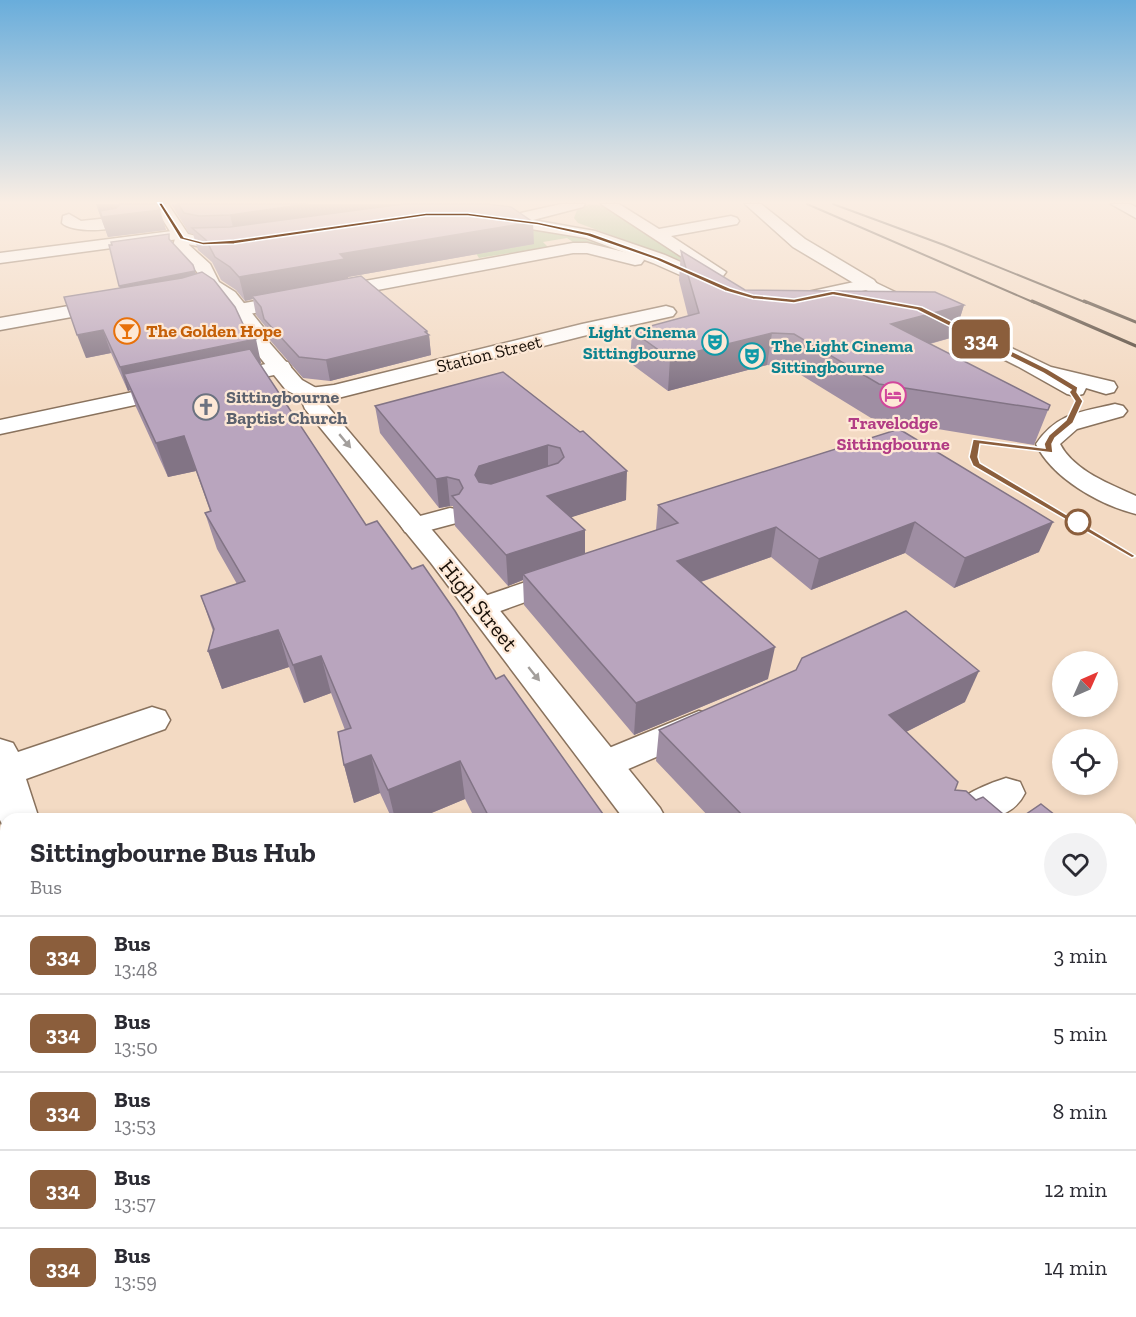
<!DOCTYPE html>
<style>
body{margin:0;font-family:"Zilla Slab",serif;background:#f2f2f3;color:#2b2b33;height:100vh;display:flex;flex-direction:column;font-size:22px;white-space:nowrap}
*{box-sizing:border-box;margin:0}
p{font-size:20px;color:#7c7c81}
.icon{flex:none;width:33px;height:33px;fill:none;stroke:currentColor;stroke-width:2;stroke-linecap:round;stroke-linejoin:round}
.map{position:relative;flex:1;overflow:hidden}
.side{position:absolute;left:0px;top:813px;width:1137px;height:504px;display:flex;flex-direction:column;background:#fff;border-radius:18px 18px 0 0;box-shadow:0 3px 9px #0003}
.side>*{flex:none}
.badge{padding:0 12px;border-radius:9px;font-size:21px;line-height:39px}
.needle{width:39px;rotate:45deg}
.buttons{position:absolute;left:1052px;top:651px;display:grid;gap:12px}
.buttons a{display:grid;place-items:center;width:66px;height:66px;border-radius:50%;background:#fff;box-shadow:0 3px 9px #0003;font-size:30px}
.map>.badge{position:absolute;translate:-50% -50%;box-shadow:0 0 0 3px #fff}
.round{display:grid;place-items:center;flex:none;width:63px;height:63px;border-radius:32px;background:#f2f2f3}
.summary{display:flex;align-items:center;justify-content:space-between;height:102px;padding:0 30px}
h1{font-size:28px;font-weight:700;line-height:45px}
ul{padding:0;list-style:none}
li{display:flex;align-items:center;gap:18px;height:78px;padding:0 30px;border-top:2px solid #e1e1e2}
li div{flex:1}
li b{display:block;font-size:22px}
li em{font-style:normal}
li .badge{min-width:66px;font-weight:700;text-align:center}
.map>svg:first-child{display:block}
.green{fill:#9cbb86}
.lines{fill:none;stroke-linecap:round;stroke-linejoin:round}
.pedestrian-casing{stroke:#89725d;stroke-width:3}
.minor-casing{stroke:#89725d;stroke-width:3}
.tertiary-casing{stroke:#89725d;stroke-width:3}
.secondary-casing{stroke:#89725d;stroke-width:3}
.primary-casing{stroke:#89725d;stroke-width:3}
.pedestrian{fill:#fff;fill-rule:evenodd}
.minor{fill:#fff;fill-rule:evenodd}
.tertiary{fill:#fff;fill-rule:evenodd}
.secondary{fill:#fff;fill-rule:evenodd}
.primary{fill:#fff;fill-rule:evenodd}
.rail-far1{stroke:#4e4135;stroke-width:2}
.rail{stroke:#4e4135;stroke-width:3}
.wall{fill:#9f8ea3}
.shaded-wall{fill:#827485}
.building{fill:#b9a5be;stroke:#827485;stroke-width:1.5;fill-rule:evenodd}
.oneway{fill:#a39f9c}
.line{fill:#8b5e3c;stroke:#fff;stroke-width:1.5}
.stop-dot{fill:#fff;stroke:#8b5e3c;stroke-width:3}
.labels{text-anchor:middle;stroke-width:4.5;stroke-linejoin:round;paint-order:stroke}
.far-food-label{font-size:18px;font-weight:bold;fill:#c56008;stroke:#fde8d6;text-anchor:start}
.far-culture-label{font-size:18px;font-weight:bold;fill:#0d838f;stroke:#fde8d6;text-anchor:end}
.far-street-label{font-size:18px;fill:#191008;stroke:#fde8d6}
.far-worship-label{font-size:18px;font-weight:bold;fill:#5b616d;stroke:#fde8d6;text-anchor:start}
.far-hotel-label{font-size:18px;font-weight:bold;fill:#b23c85;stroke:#fde8d6}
.street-label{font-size:22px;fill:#191008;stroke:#fde8d6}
</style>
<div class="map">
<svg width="1136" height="1317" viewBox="0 0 1136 1317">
<rect width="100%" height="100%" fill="#f3dac3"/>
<g class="green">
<path d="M 590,204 L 604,206 L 693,265 L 578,223 L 574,218 L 577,210 Z"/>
<path d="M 454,218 L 569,234 L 653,263 L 576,244 L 567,238 L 543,242 L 548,247 L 479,258 Z"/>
</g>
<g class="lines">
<g class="pedestrian-casing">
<g id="pedestrian">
<path d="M 573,243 L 587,243 L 641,256 L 644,260 L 641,264 L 635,265 L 587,253 L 573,253 L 239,316 L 232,314 L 229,310 L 232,306 L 239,304 Z"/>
<path d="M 280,361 L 288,362 L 291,367 L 288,372 L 0,434 L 0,420 Z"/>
<path d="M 450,508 L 460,510 L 464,516 L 460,522 L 415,534 L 405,532 L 401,526 L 405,520 Z"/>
<path d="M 567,568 L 578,571 L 582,577 L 578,583 L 481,618 L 470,615 L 465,608 L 470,601 Z"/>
<path d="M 699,711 L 712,715 L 717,724 L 712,733 L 605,779 L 592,775 L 586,765 L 592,755 Z"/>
<path d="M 1006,778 L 1020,782 L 1025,793 C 1009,825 973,819 942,819 C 953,798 984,785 1006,778 Z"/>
</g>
</g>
<g class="minor-casing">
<g id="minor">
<path d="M 601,204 L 619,204 L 659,229 L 731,216 L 737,218 L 739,221 L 737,224 L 671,236 L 726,272 L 723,276 L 711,276 Z"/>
<path d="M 69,214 L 81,221 L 119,217 L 127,222 C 118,232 71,233 62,223 L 63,216 Z"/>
<path d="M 180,230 L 188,235 L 186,238 L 0,263 L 0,253 Z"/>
<path d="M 666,306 L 673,308 L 676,312 L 673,316 L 583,336 L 334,399 L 310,401 L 302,399 L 299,394 L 302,389 L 334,385 L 582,324 Z"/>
<path d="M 152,707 L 165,711 L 170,720 L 165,729 L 26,779 L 39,819 L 6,819 L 5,830 L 0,820 L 0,739 L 13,743 L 18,752 Z"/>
<rect x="0" y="1215" width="6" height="56"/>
</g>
</g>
<g class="tertiary-casing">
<g id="tertiary">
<path d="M 182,233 L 188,235 L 190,238 L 189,245 L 210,264 L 219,282 L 235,292 L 263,327 L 267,340 L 302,380 L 318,389 L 324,402 L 493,602 L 660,808 L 666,819 L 624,819 L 431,563 L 305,409 L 300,397 L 286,390 L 250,345 L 243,328 L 221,300 L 204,288 L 197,272 L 173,246 L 176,235 Z"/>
<path d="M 114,298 L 121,300 L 124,304 L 121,308 L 0,330 L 0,318 Z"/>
<path d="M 1018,1311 L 1079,1311 L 1081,1317 L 1020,1317 Z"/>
</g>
</g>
<g class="secondary-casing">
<g id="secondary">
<path d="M 745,204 L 761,204 L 805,239 L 874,280 L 877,284 L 874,288 L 862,288 L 793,247 Z"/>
<path d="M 1111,204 L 1130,204 L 1136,207 L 1136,218 Z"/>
</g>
</g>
<g class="primary-casing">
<g id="primary">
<path d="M 153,204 L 168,204 L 188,234 L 209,239 L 241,236 L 249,241 C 237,256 193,246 176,241 Z"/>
<path d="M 561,204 L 585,204 L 583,207 L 533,220 L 595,231 L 665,255 L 728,283 L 731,287 L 728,291 L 716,291 L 653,263 L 586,238 L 489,222 L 481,217 L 489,212 L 520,218 L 521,213 Z"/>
<path d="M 868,279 L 1051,367 L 1114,382 L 1117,387 L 1114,392 L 1106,394 L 1086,388 L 1083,394 L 1075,396 L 1067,394 L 1019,367 L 866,290 L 796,306 L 789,304 L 787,300 L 789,296 Z"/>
<path d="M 1115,404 L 1123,406 L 1127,411 L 1123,416 L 1077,429 L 1060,444 C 1074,471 1110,484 1136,496 L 1136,514 C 1100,505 1052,478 1036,444 C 1057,413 1081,412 1115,404 Z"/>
</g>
</g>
<use href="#pedestrian" class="pedestrian"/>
<use href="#minor" class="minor"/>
<use href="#tertiary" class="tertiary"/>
<use href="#secondary" class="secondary"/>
<use href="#primary" class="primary"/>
<g class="rail-far1">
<path d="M 807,204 L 1035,303"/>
<path d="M 833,204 L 944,245 L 1087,303"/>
</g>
<g class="rail">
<path d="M 1032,301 L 1136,346"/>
<path d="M 1084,301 L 1136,322"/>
</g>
</g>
<g class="wall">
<path d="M 96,204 L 157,204 L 166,230 L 108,237 Z"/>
<path d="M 171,204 L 489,204 L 534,244 L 348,277 L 348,278 L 427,331 L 428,334 L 429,335 L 431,355 L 330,381 L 303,378 L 269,339 L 265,326 L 256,315 L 253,299 L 245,301 L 236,290 L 221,280 L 212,262 L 198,250 L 193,234 L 189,233 Z"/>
<path d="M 172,242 L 196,274 L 243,324 L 261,363 L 259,363 L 366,525 L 412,569 L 496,679 L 603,814 L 603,819 L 475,819 L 465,799 L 417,819 L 392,819 L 380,793 L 354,803 L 344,765 L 345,730 L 331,693 L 304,703 L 289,667 L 222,689 L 208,651 L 213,631 L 201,596 L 237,584 L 217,549 L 205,513 L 210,511 L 196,471 L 168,477 L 136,407 L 130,390 L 128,391 L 111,353 L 86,358 Z"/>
<path d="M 681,251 L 745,290 L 964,305 L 954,337 L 930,344 L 1050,405 L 1034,445 L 871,418 L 788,367 L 767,365 L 668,391 L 630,363 L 632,331 L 688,316 L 679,280 Z"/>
<path d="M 503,372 L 626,500 L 571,517 L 585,554 L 656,530 L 658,505 L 899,429 L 1039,552 L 954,588 L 905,553 L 811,590 L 771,557 L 701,582 L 768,679 L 634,735 L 524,605 L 523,580 L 508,586 L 455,526 L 453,506 L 450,506 L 439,508 L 380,433 L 375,406 Z"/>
<path d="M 965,702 L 906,732 L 955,790 L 976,800 L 1009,819 L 711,819 L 656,761 L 659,730 Z"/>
<path d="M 1136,994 L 1136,1317 L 1119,1317 L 1115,1311 L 1131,1311 L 1131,997 Z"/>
</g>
<g class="shaded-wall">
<path d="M 96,204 L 115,204 L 119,215 L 160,210 L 166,230 L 108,237 Z"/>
<path d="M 308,204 L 425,204 L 235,235 L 230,215 Z"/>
<path d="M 533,222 L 534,244 L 348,277 L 349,282 L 252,296 L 253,299 L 245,301 L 239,277 L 340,254 Z"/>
<path d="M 195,271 L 198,280 L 122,295 L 119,286 Z"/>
<path d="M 964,305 L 954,337 L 883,356 L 891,324 Z"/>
<path d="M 103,330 L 111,353 L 86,358 L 77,335 Z"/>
<path d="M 427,331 L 428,336 L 429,335 L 431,355 L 330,381 L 326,360 Z"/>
<path d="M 772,333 L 767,365 L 668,391 L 670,358 Z"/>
<path d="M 256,339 L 261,363 L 132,390 L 124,374 L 130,390 L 128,391 L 120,367 Z"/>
<path d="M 184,436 L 196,471 L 168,477 L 156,443 Z"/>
<path d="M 548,445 L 548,474 L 481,495 L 475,475 L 479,466 Z"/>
<path d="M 627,471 L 626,500 L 547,525 L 547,496 Z"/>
<path d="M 447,477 L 450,506 L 439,508 L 436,479 Z"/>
<path d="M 915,522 L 905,553 L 811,590 L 819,559 Z"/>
<path d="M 1053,522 L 1039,552 L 954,588 L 965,558 Z"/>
<path d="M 776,527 L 771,557 L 674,591 L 677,561 Z"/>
<path d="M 585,530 L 585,560 L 523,574 L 523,580 L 508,586 L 506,555 Z"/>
<path d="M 278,630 L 289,667 L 222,689 L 208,651 Z"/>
<path d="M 775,647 L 768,679 L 634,735 L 636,703 Z"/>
<path d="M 321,656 L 331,693 L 304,703 L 293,665 Z"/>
<path d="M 979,671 L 965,702 L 878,746 L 889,715 Z"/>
<path d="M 371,755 L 380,793 L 354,803 L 344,765 Z"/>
<path d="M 460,761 L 465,799 L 417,819 L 395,819 L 388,790 Z"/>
</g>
<g class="building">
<path d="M 120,204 L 157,204 L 160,210 L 102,217 L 100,211 L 116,208 Z"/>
<path d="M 178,204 L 308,204 L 230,215 L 199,216 L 184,213 Z"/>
<path d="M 403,204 L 489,204 L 511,207 L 533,222 L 340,254 L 345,259 L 239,277 L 230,267 L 215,257 L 206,240 L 192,228 L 230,227 Z"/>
<path d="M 169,234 L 169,239 L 193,265 L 195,271 L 119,286 L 109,245 L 112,245 L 111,242 Z"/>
<path d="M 681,251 L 745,290 L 935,292 L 964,305 L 891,324 L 1050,405 L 1048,410 L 879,384 L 794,334 L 772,333 L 670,358 L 632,331 L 699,313 Z"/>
<path d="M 202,272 L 214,280 L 235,307 L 243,324 L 256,339 L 120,367 L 103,330 L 77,335 L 64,297 L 182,278 Z"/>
<path d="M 361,276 L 427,331 L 425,332 L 429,335 L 326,360 L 299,357 L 264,319 L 261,307 L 252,296 Z"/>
<path d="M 250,349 L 366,525 L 377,521 L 412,569 L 423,565 L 455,611 L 496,679 L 504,675 L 603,814 L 599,815 L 602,819 L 490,819 L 460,761 L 388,790 L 371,755 L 344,765 L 338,732 L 351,728 L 321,656 L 293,665 L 278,630 L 208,651 L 214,629 L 201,596 L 245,581 L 205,513 L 211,511 L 184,436 L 156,443 L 124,374 Z"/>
<path d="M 503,372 L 580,432 L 583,431 L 627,471 L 547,496 L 585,530 L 506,555 L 452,496 L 459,494 L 463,488 L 459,480 L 447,477 L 436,479 L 375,406 ZM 548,445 L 560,448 L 564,457 L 558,463 L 491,484 L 479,482 L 475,475 L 479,466 Z"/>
<path d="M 899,429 L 1053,522 L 965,558 L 915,522 L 819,559 L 776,527 L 677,561 L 775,647 L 636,703 L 523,574 L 678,523 L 658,505 Z"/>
<path d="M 906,611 L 979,671 L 889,715 L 958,782 L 955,790 L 966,791 L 976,800 L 983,797 L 1009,819 L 746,819 L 659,730 L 796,670 L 802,658 Z"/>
<path d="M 1041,804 L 1060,819 L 1019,819 Z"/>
<path d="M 1136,994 L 1136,1276 L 1131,1269 L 1131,997 Z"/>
<path d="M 448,1311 L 982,1311 L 987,1317 L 450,1317 Z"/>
</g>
<defs><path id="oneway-solid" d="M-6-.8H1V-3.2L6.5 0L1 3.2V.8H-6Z" transform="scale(1.5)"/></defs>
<g class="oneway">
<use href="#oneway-solid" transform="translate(345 441) rotate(50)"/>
<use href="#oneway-solid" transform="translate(534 674) rotate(51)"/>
</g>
<linearGradient id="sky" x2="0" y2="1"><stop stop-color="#69addb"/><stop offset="0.52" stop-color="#faeee4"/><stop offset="1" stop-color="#faeee4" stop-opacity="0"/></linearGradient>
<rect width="1136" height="389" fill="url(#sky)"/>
<path class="line" d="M 158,203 L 162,203 L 184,237 L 203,242 L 234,240 L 426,213 L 468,213 L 538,222 L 591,233 L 661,258 L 730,288 L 753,295 L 794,299 L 833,291 L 922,307 L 1048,369 L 1078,387 L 1077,392 L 1083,401 L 1073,423 L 1055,438 L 1052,444 L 1053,453 L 980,444 L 978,457 L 980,463 L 1136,556 L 1132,558 L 973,466 L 969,457 L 973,439 L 1045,448 L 1044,444 L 1049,435 L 1066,420 L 1075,401 L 1069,392 L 1071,390 L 1043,373 L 917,310 L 833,295 L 794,303 L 753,299 L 725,291 L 656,260 L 587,236 L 538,225 L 468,216 L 426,216 L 234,244 L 203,245 L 180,239 Z"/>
<defs>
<g id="bar-ring" transform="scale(1.35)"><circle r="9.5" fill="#fde8d6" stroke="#e8710a" stroke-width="1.5"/><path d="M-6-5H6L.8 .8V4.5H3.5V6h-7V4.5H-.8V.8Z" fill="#e8710a"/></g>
<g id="theatre-ring" transform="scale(1.35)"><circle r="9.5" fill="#fde8d6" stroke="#0f9aa8" stroke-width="1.5"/><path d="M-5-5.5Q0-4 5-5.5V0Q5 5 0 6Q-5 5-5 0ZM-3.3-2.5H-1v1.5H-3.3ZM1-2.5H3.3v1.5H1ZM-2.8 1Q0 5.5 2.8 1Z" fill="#0f9aa8"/></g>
<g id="hotel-ring" transform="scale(1.35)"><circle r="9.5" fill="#fde8d6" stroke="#d1479c" stroke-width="1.5"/><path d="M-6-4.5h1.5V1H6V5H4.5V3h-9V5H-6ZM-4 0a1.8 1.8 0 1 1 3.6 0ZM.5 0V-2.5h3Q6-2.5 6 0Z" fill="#d1479c"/></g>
<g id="church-ring" transform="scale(1.35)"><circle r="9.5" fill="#fde8d6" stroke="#6b7280" stroke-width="1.5"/><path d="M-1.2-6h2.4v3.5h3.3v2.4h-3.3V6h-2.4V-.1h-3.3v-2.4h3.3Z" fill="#6b7280"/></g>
</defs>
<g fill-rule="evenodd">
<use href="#bar-ring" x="127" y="331"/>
<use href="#theatre-ring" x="715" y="342"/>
<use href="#theatre-ring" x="752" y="356"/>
<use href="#hotel-ring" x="893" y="395"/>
<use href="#church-ring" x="206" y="407"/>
</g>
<circle class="stop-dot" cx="1078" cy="522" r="12"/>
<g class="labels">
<g class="far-food-label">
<text x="146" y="337">The Golden Hope</text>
</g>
<g class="far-culture-label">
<text x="696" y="338">Light Cinema<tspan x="696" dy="21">Sittingbourne</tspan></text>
<text x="771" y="352" text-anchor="start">The Light Cinema<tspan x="771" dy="21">Sittingbourne</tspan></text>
</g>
<g class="far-street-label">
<text transform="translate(489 354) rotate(-14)" y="6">Station Street</text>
</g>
<g class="far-worship-label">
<text x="226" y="403">Sittingbourne<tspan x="226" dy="21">Baptist Church</tspan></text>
</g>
<g class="far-hotel-label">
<text x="893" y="429">Travelodge<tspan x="893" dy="21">Sittingbourne</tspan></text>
</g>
<g class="street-label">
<text transform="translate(479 605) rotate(51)" y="8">High Street</text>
</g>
</g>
</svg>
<div class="buttons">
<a><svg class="needle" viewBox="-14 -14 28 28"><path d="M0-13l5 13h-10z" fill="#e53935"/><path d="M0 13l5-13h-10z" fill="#7c7c81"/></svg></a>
<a><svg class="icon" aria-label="locate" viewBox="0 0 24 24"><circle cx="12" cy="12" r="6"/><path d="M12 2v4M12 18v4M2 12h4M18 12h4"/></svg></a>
</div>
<b class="badge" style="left:981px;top:339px;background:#8b5e3c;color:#fff">334</b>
<section class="side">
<div class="summary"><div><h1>Sittingbourne Bus Hub</h1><p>Bus</p></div><a class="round"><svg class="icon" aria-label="heart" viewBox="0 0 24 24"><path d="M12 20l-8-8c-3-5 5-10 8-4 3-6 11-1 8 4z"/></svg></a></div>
<ul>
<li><span class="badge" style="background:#8b5e3c;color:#fff">334</span><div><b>Bus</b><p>13:48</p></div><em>3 min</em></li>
<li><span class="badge" style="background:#8b5e3c;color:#fff">334</span><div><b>Bus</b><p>13:50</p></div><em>5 min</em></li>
<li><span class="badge" style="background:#8b5e3c;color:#fff">334</span><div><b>Bus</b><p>13:53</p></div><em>8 min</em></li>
<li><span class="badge" style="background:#8b5e3c;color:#fff">334</span><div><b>Bus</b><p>13:57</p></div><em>12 min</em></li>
<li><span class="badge" style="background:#8b5e3c;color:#fff">334</span><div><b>Bus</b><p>13:59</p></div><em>14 min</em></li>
</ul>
</section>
</div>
